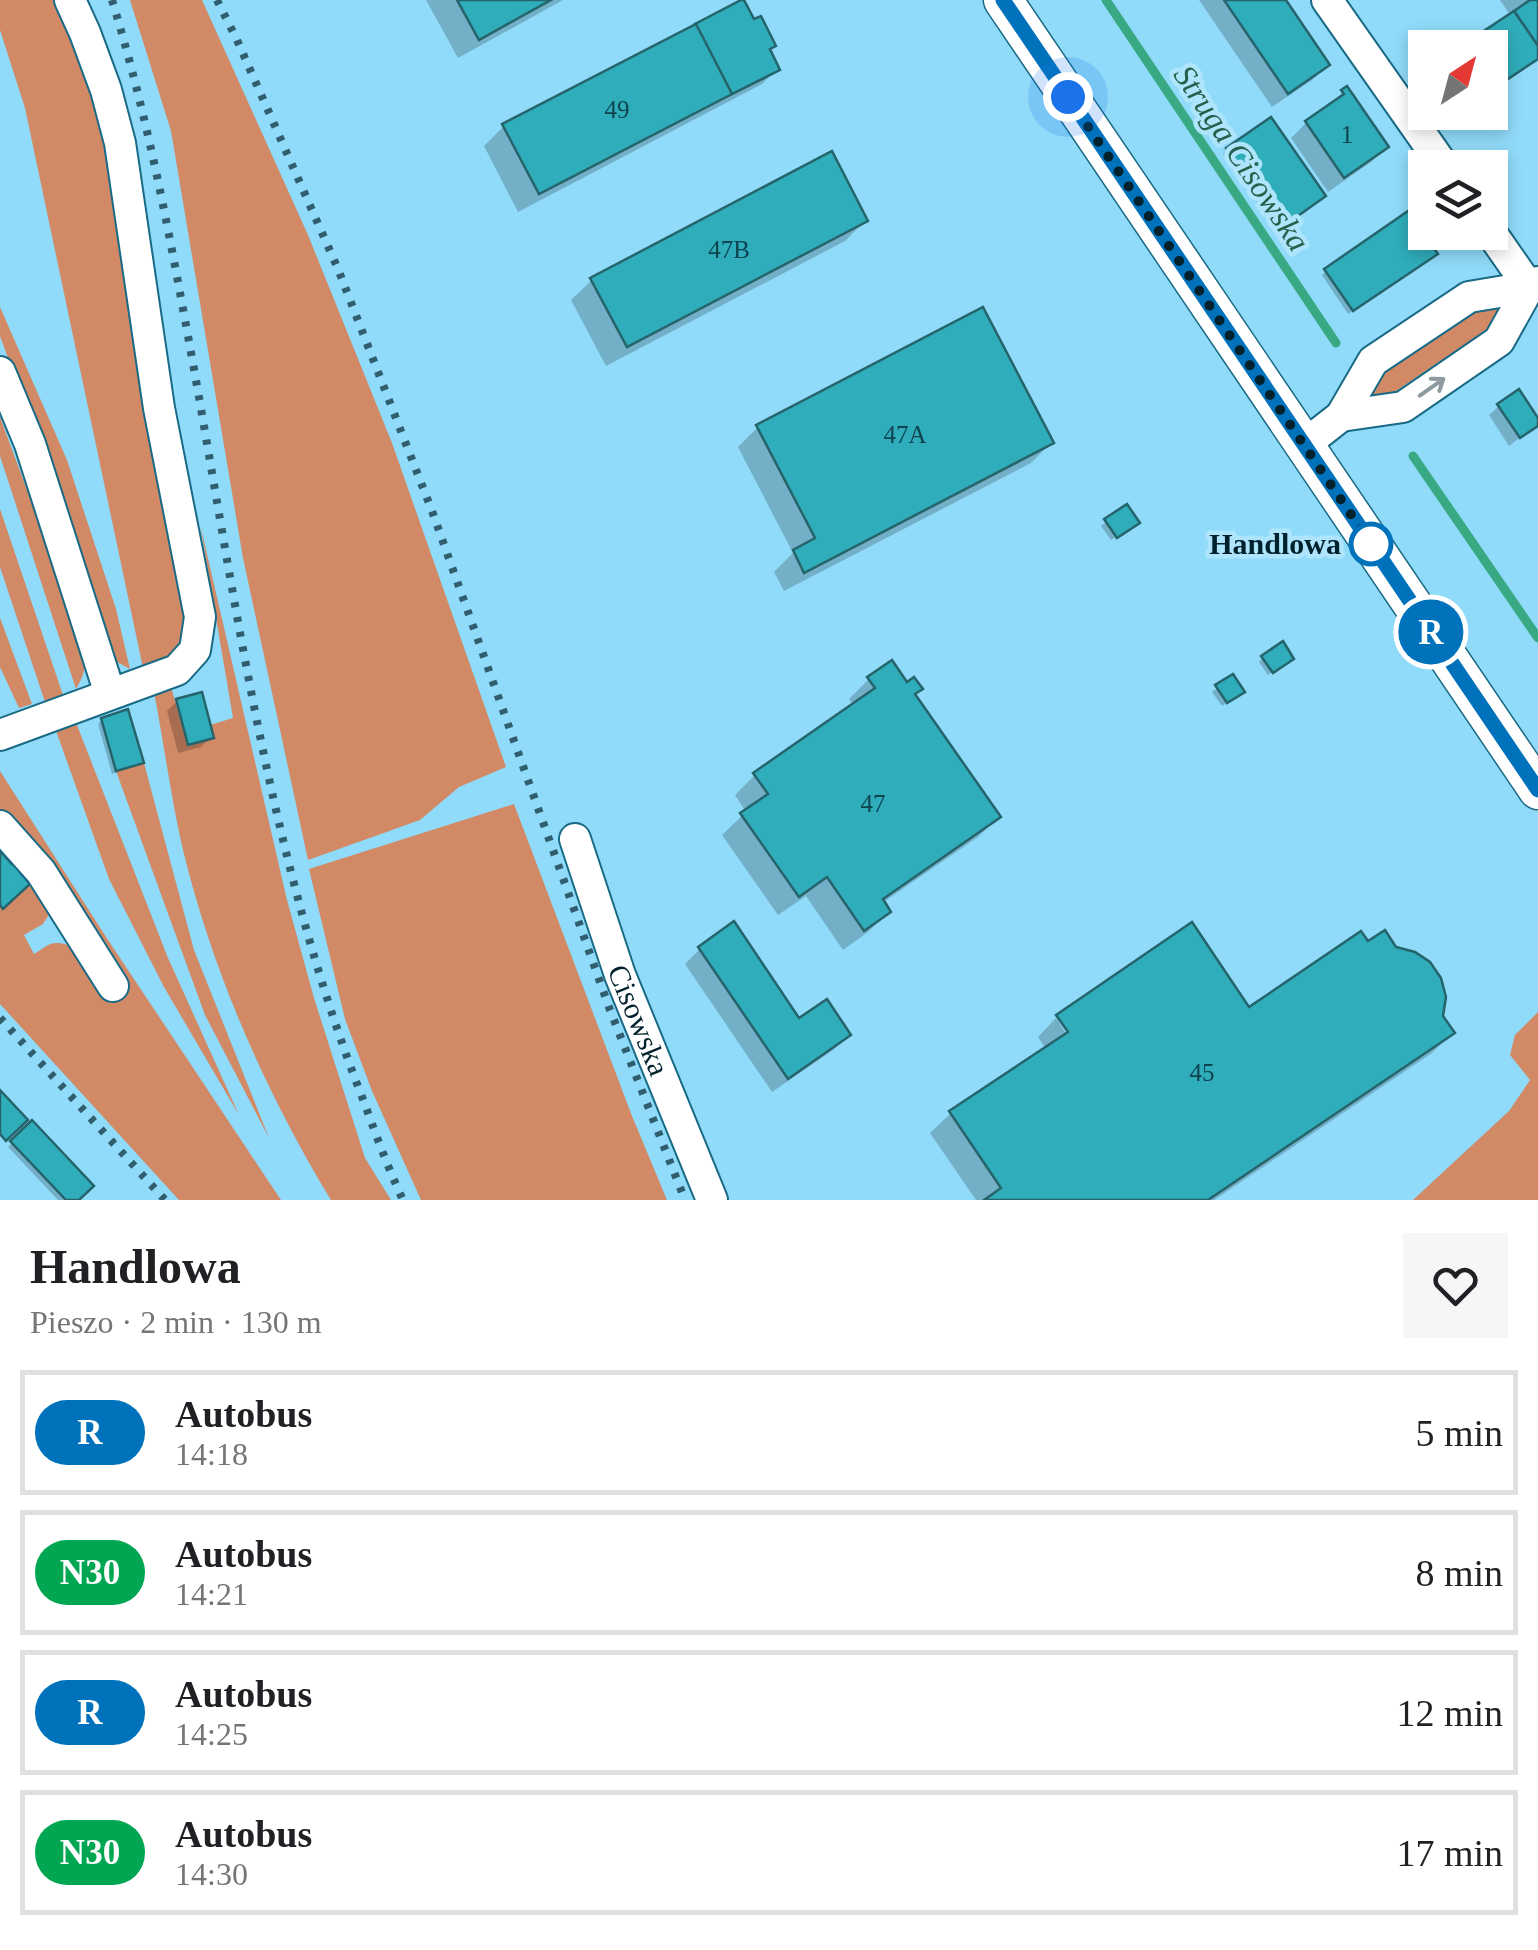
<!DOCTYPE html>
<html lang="pl">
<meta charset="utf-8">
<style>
body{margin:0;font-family:"Times New Roman",serif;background:#f6f6f6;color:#202124;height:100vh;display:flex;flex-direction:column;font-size:38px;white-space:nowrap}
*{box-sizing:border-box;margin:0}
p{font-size:32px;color:#757577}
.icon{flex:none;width:55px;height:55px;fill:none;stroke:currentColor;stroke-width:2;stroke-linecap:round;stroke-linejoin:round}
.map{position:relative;height:1200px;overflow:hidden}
.side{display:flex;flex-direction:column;background:#fff;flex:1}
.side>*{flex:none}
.badge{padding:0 20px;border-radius:32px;font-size:35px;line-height:65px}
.needle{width:65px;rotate:36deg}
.buttons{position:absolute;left:1408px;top:30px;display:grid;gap:20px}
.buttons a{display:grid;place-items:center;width:100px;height:100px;border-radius:0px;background:#fff;box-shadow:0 5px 15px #0003;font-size:50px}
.you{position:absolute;width:50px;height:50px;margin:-25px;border:8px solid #fff;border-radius:50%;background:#1a73e8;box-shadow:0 0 0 15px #1a73e833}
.map>.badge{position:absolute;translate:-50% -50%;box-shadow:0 0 0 5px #fff}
.round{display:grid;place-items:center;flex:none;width:105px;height:105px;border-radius:0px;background:#f6f6f6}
.summary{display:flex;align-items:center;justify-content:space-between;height:170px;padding:0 30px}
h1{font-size:48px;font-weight:600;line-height:75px}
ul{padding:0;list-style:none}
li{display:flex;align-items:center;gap:30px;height:125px;margin:0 20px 15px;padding:0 10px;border:5px solid #e0e0e0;border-radius:0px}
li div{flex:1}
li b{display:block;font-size:38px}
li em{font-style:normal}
li .badge{min-width:110px;font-weight:700;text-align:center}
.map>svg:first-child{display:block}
.green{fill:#d28966}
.shadow{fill:#0003}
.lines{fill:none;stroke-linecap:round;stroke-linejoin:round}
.stream{stroke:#38a982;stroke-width:9}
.building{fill:#30adbb;stroke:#26646c;stroke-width:2.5}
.minor-casing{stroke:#196a85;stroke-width:34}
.major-casing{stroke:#196a85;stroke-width:41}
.minor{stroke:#fff;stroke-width:30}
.major{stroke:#fff;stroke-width:38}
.rail{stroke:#305e6f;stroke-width:8;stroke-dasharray:5 10;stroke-linecap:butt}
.oneway{stroke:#8d9ba0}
.line-casing{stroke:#fff;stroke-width:22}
.line{stroke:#0072bc;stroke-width:15}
.walk{stroke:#01212c;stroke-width:10;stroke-dasharray:0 18}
.stop-dot{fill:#fff;stroke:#0072bc;stroke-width:5}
.labels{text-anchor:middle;stroke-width:9;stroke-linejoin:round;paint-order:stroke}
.number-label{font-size:25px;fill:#0d4450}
.stop-label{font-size:30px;font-weight:bold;fill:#01212c;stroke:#afe5fc;text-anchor:end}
.street-label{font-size:30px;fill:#01212c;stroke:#afe5fc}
.water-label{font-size:32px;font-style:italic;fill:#26604a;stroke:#afe5fc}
</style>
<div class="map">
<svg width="1538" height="1200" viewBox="0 0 1538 1200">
<rect width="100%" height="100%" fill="#90dbf9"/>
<g class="green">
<path d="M 0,0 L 58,0 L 93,86 L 122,238 L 186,622 C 180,652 172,659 143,668 L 25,108 L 0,30 Z"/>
<path d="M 130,0 L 202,0 L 308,235 L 392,443 L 506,767 L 459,787 L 420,820 L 308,860 L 243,558 L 171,131 Z"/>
<path d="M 1493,300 L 1503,300 L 1500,321 L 1375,405 L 1360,389 Z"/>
<path d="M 0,307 L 67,460 L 116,609 L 130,669 L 117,662 L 105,639 L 51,477 L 0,336 Z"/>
<path d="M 0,417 L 78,628 C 85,654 91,663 76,689 L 0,456 Z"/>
<path d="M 0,509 L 64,698 L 46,705 L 0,567 Z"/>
<path d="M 200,524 L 287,900 L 314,998 L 365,1158 L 391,1200 L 331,1200 C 265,1091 213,973 183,850 C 171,798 164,744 154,692 L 171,687 L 188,745 L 213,738 L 210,725 L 233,718 Z"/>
<path d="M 0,618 L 32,704 L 19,708 L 0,667 Z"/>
<path d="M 75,720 L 168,958 L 239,1115 L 164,987 L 109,879 L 55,728 Z"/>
<path d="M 144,763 L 194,950 L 269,1138 L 205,1015 L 116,771 Z"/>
<path d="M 0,771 L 106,937 L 281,1200 L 179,1200 L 0,1004 L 0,905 L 4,908 L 30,884 L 45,895 L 53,908 L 43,924 L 24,935 L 34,954 C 39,951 43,948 48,945 C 79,933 99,980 112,1000 L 127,992 L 45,864 L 0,816 Z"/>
<path d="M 514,804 L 632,1116 L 667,1200 L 421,1200 L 372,1091 L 345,1019 L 309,869 Z"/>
<path d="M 1538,1012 L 1538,1200 L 1413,1200 L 1509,1111 L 1530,1080 L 1510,1055 L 1515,1035 Z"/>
</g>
<g class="shadow">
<path d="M 426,0 L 563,0 L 458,58 Z"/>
<path d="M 1199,0 L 1283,0 L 1327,65 L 1312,80 L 1272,107 Z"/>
<path d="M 1500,0 L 1538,0 L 1538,60 L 1490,93 L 1490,48 L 1510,15 Z"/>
<path d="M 768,51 L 777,69 L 762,84 L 518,212 L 484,146 L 504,126 Z"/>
<path d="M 1425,72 L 1425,112 L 1461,112 L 1436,130 L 1408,88 Z"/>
<path d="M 1343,92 L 1386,147 L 1371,162 L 1328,192 L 1291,138 L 1306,123 L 1328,108 Z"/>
<path d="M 1227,150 L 1319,200 L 1276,230 L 1223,154 Z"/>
<path d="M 865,221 L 845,241 L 606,366 L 571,300 L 592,280 Z"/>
<path d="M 1430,258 L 1348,314 L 1322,275 L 1326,271 Z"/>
<path d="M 1499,406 L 1538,424 L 1509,446 L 1489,415 Z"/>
<path d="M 758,427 L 1051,443 L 1031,463 L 784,591 L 774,572 L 793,553 L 738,447 Z"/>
<path d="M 1126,507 L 1132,527 L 1111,540 L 1101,526 Z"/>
<path d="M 1263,658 L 1287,662 L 1268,675 L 1259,662 Z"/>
<path d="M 1232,677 L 1237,696 L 1222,706 L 1212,692 Z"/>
<path d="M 869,679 L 998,817 L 978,837 L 882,903 L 888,912 L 868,932 L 843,950 L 806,896 L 778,915 L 722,835 L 746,812 L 735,795 L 755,775 L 854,706 L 849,699 Z"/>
<path d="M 177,701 L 211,737 L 201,747 L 178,753 L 167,711 Z"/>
<path d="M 102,720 L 141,762 L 137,766 L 112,774 L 98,724 Z"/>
<path d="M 1368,944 L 1395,949 L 1452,1033 L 1432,1053 L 1214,1200 L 976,1200 L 930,1133 L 951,1113 L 1046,1049 L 1038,1037 L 1056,1018 L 1073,1044 L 1249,1011 Z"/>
<path d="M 700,949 L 799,1021 L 848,1035 L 833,1050 L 772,1092 L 685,964 Z"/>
<path d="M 32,1124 L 76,1200 L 58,1200 L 8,1147 Z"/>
</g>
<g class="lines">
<g class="stream">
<path d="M 1106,0 L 1336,343"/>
<path d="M 1413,456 L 1538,638"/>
</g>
</g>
<g class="building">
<path d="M 457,0 L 551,0 L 479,40 Z"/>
<path d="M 741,0 L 744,0 L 754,19 L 761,16 L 776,46 L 770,49 L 780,70 L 732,94 L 695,24 Z"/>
<path d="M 1224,0 L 1286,0 L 1330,65 L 1288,94 Z"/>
<path d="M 1530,0 L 1538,0 L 1538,46 L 1514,11 Z"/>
<path d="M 1514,11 L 1538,46 L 1538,59 L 1490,91 L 1490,48 L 1458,48 Z"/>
<path d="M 696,24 L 732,94 L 539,194 L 502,124 Z"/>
<path d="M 1347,86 L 1389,147 L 1344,178 L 1305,121 L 1344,94 L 1341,90 Z"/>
<path d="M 1271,117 L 1326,196 L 1281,228 L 1226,148 Z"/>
<path d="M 832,151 L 868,221 L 627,347 L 590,278 Z"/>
<path d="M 1408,211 L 1438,254 L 1353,311 L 1324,269 Z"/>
<path d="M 983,307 L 1054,443 L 804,573 L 793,550 L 815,538 L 756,425 Z"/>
<path d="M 1519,389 L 1538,418 L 1538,426 L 1520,438 L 1497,404 Z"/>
<path d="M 1127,504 L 1140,523 L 1117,538 L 1104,519 Z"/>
<path d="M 1283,641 L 1294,659 L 1273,673 L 1261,656 Z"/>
<path d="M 892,660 L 907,682 L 914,677 L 923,689 L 915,694 L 1001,817 L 883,899 L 891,912 L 864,931 L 827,877 L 799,897 L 740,813 L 768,794 L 753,773 L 875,688 L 867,677 Z"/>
<path d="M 1233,674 L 1245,692 L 1227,703 L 1215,685 Z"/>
<path d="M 202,692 L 214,738 L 188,745 L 176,699 Z"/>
<path d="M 128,709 L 144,763 L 116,771 L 101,718 Z"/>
<path d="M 0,851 L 12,864 L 15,862 L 22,870 L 20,872 L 30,884 L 3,909 L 0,905 Z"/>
<path d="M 734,921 L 799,1018 L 827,999 L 851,1035 L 788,1079 L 698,947 Z"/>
<path d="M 1192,922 L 1249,1007 L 1361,931 L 1368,941 L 1385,930 L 1396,947 L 1415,952 L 1430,962 L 1441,978 L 1446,997 L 1443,1016 L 1455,1033 L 1208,1200 L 984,1200 L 1001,1188 L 949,1111 L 1068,1032 L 1056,1015 Z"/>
<path d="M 0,1090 L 28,1120 L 6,1141 L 0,1134 Z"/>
<path d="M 32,1120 L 94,1186 L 79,1200 L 66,1200 L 10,1141 Z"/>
</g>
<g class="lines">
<g class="minor-casing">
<g id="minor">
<path d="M 1327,0 L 1445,168"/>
<path d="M 1490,231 L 1529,287"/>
<path d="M 0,372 L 30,444 L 110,694"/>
<path d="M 1341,416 L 1403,407 L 1499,341 L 1529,287"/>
<path d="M 1304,445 L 1341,416 L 1373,361 L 1469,297 L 1529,287 L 1538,282"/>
<path d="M 0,735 L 177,670 L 195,650 L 200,617 L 159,408 L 120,143 L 106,90 L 85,33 L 70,0"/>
<path d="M 0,826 L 41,872 L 113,986"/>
<path id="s1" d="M 575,839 L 620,975 L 712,1200"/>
</g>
</g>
<g class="major-casing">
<path id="major" d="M 1003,0 L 1538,790"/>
</g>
<use href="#minor" class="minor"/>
<use href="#major" class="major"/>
<g class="rail">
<path d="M 112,0 C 143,101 164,205 183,309 C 233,575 264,848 364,1102 C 376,1135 388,1168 403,1200"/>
<path d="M 217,0 L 237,40 L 338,269 L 432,511 L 610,1010 L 685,1200"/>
<path d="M 0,1018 L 165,1200"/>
</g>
</g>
<defs><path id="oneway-shaft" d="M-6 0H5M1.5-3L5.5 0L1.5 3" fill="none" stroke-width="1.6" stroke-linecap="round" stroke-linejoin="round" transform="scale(2.5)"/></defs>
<use class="oneway" href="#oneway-shaft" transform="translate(1432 387) rotate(-35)"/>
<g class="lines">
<g class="line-casing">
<path id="line" d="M 1003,0 L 1538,790"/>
</g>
<use href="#line" class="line"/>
<path class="walk" d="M 1068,97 L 1371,544"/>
</g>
<circle class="stop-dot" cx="1371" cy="544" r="20"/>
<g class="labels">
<g class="number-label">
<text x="617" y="118">49</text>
<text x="1347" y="143">1</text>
<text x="729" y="258">47B</text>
<text x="905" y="443">47A</text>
<text x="873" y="812">47</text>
<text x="1202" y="1081">45</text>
</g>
<g class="stop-label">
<text x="1341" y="554">Handlowa</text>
</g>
<g class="street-label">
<text dy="10" stroke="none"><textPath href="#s1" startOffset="192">Cisowska</textPath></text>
</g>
<g class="water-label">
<text transform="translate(1242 158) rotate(56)" y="11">Struga Cisowska</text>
</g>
</g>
</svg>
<div class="buttons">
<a><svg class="needle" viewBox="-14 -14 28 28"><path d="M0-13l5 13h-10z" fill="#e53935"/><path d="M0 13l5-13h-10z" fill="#757577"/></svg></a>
<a><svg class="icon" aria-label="layers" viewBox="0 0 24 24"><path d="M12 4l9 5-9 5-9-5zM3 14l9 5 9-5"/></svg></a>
</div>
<div class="you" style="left:1068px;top:97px"></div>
<b class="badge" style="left:1431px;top:632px;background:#0072bc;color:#fff">R</b>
</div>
<section class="side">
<div class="summary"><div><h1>Handlowa</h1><p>Pieszo · 2 min · 130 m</p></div><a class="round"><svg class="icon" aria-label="heart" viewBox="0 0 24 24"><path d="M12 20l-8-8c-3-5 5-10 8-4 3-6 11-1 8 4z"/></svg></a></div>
<ul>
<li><span class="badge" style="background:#0072bc;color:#fff">R</span><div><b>Autobus</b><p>14:18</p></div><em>5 min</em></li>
<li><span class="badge" style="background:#00a651;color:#fff">N30</span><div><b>Autobus</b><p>14:21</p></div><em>8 min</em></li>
<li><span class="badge" style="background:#0072bc;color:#fff">R</span><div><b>Autobus</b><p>14:25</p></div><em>12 min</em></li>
<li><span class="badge" style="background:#00a651;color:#fff">N30</span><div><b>Autobus</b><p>14:30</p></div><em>17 min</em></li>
</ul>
</section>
